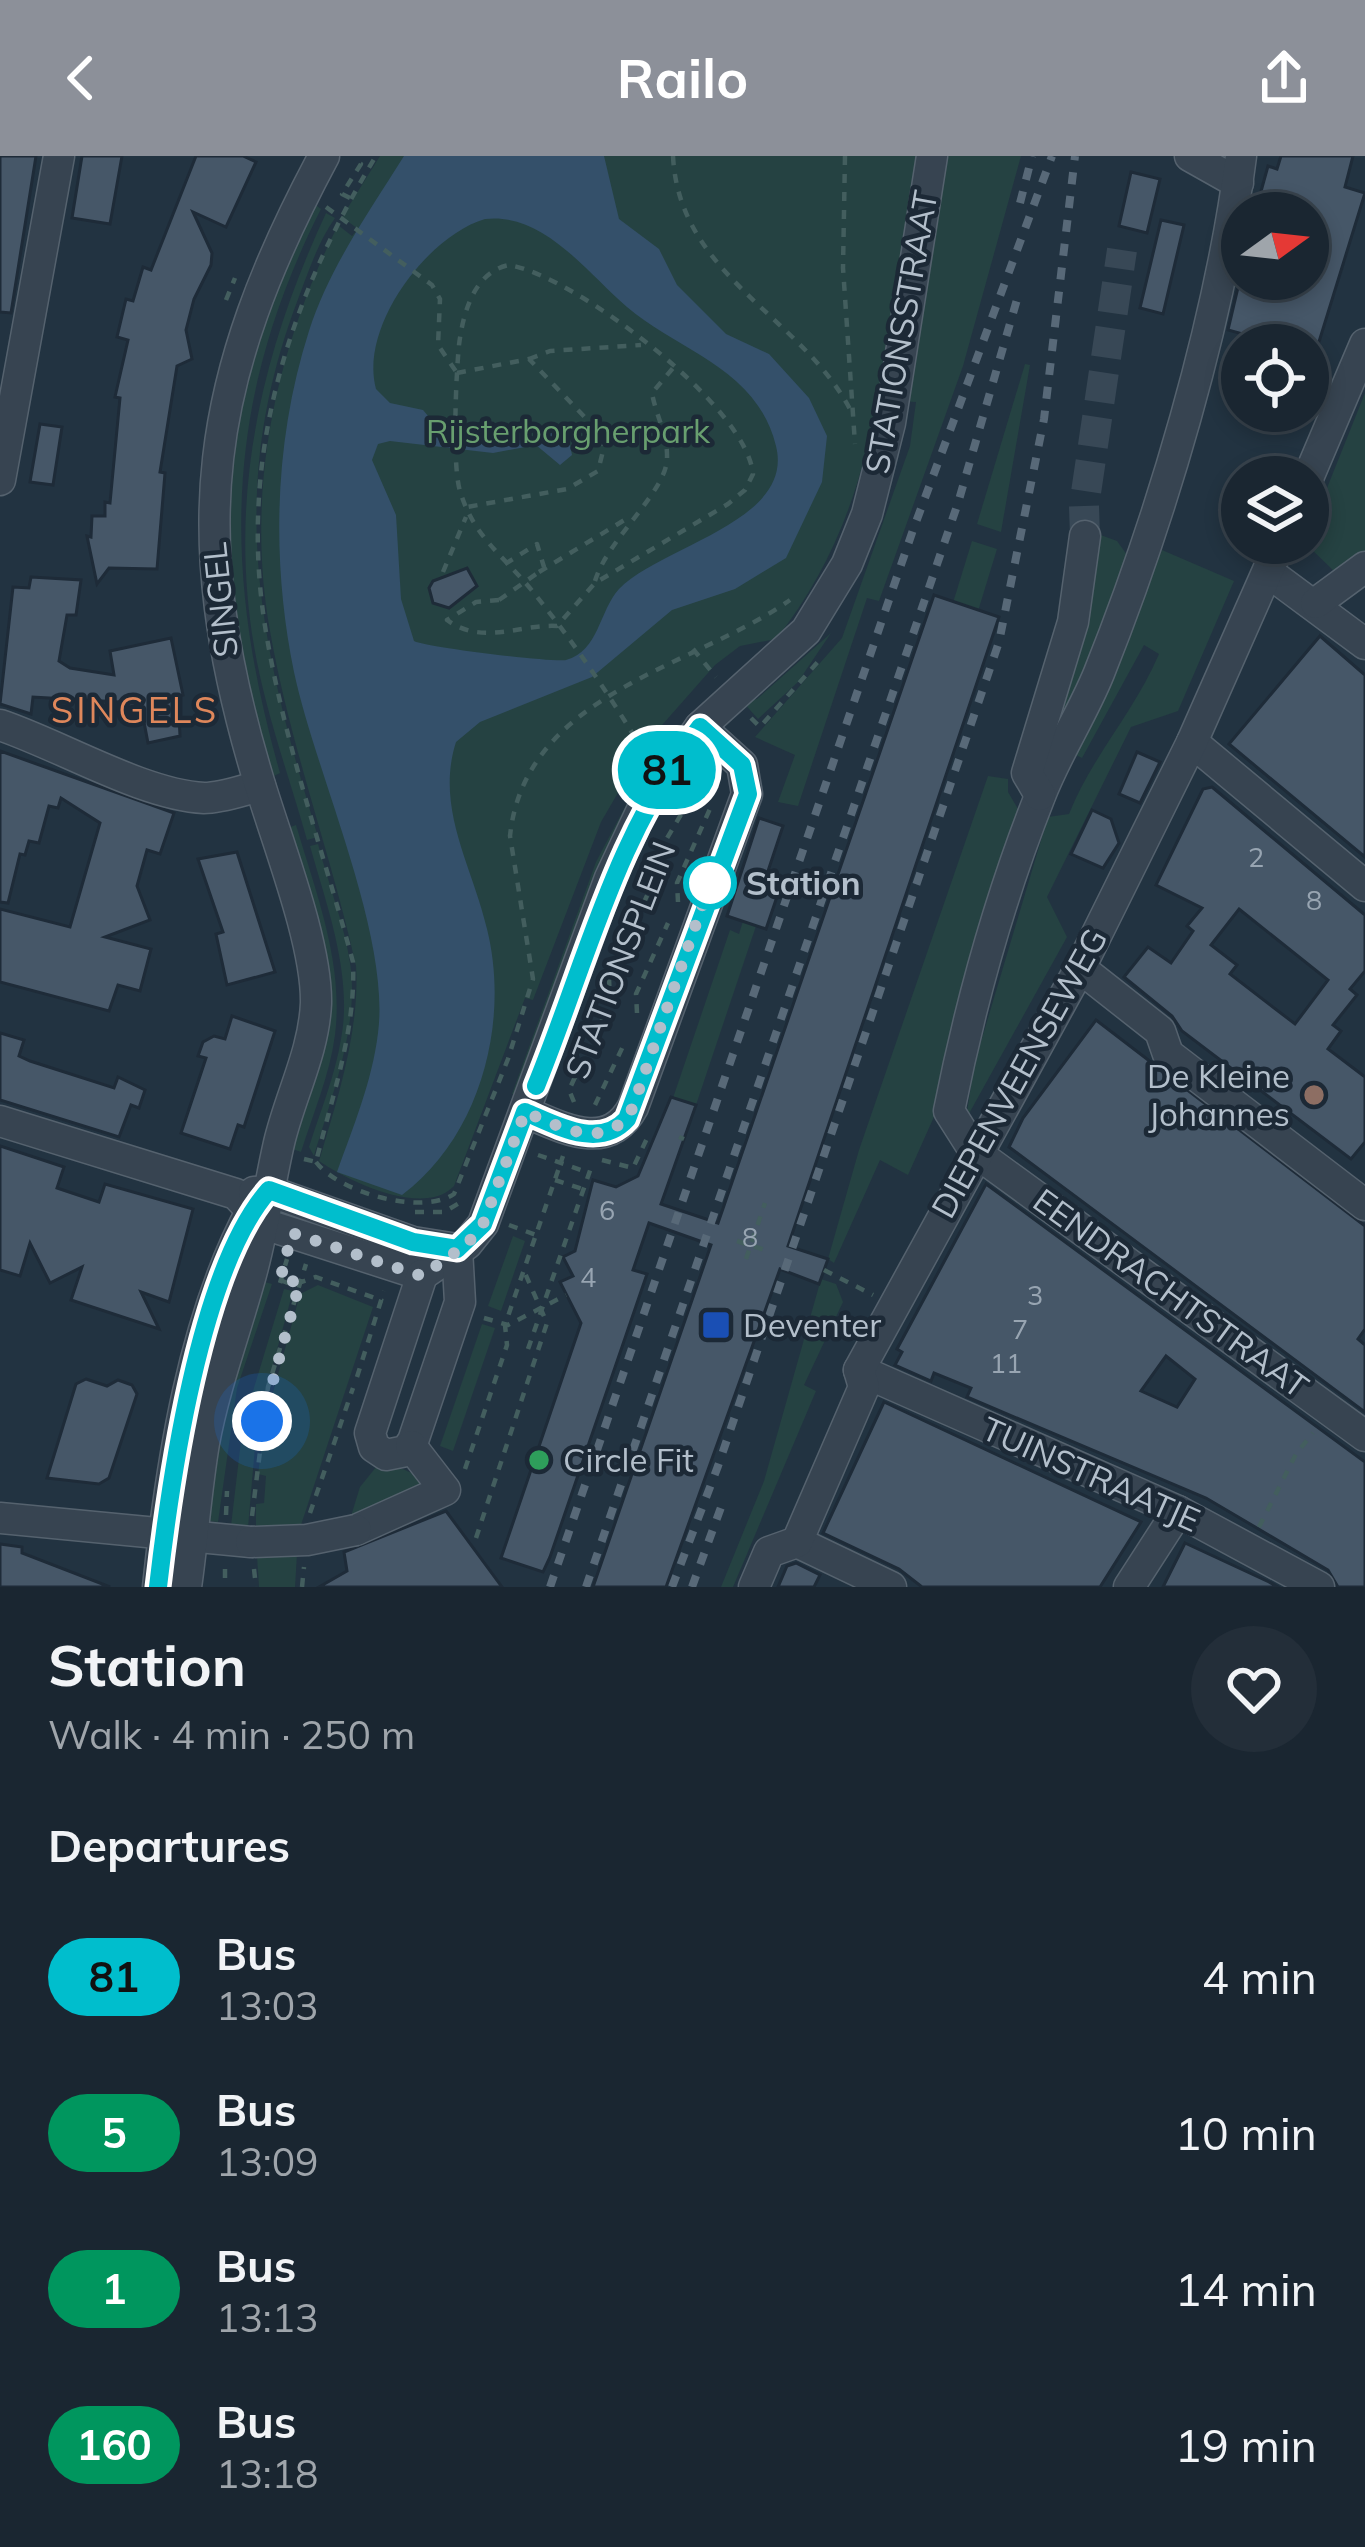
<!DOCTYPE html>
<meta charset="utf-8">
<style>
body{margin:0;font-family:Mulish,sans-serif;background:#232e39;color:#f1f3f6;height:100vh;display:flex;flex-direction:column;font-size:45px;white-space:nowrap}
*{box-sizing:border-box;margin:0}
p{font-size:39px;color:#9fa5ab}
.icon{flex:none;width:66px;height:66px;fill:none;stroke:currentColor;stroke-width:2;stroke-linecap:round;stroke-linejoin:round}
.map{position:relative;height:1431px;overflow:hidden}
.side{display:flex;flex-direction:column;background:#1a2631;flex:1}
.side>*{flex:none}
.badge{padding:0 24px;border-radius:39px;font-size:42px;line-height:78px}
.needle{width:78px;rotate:75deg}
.tools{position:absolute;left:1221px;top:36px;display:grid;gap:24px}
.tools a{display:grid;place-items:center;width:108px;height:108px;border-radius:50%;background:#1a2631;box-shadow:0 6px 18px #0003,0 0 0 3px #38434d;font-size:60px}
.you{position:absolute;width:60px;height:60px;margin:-30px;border:9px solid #fff;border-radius:50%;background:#1a73e8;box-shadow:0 0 0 18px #1a73e833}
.map>.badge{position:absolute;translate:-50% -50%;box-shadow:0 0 0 6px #fff}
h2{padding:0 48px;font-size:45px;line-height:108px}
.round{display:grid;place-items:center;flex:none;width:126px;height:126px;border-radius:63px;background:#232e39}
.headline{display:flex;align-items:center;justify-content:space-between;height:204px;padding:0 48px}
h1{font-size:57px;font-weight:700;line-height:90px}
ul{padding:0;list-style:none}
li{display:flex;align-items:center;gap:36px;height:156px;padding:0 48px}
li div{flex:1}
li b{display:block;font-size:45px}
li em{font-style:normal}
li .badge{min-width:132px;font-weight:700;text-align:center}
header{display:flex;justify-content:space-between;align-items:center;height:156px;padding:0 48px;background:#8c9099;color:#fff;font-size:54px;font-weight:700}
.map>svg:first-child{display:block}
.green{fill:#254242}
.water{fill:#34506a;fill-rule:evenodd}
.building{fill:#465768;stroke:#1e2b38;stroke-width:3;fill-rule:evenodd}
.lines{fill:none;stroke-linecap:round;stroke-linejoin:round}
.minor-tunnel{stroke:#384856;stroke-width:30;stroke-dasharray:30 15;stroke-linecap:butt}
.minor-casing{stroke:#55626e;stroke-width:33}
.path{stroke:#435e5e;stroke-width:4.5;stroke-dasharray:9 9;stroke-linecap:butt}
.minor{stroke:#374451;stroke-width:30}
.rail{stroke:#586978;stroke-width:8;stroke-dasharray:12 12;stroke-linecap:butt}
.minor-bridge-casing{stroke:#55626e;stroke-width:33;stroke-linecap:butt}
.path-bridge{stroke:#435e5e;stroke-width:4.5;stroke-dasharray:9 9;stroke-linecap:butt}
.minor-bridge{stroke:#374451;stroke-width:30}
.line-casing{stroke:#fff;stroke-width:27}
.line{stroke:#00becd;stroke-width:18}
.walk{stroke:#b3bfcb;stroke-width:12;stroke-dasharray:0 21.6}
.stop-dot{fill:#fff;stroke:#00becd;stroke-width:6}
.education-dot{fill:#8d6e63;stroke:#1c2936;stroke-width:4.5}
.transit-dot{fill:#1a4fb4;stroke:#1c2936;stroke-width:4.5}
.leisure-dot{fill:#2e9e5b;stroke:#1c2936;stroke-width:4.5}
.labels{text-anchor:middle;stroke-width:9;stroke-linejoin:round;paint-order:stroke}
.number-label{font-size:27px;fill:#98a5b2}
.street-label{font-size:33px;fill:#b3bfcb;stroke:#1c2936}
.park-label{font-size:33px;fill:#689f6f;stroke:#1c2936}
.stop-label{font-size:33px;font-weight:bold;fill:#b3bfcb;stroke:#1c2936;text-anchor:start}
.poi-label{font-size:33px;fill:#b3bfcb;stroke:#1c2936;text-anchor:start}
.neighbourhood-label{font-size:36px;letter-spacing:3px;fill:#df875b;stroke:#1c2936}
</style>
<header><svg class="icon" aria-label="back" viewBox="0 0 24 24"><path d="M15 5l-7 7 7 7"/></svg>Railo<svg class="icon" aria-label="share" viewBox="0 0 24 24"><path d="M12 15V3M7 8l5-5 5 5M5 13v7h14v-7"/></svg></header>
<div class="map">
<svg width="1365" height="1431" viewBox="0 0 1365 1431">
<rect width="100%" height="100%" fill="#223341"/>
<g class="green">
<path d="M 380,0 L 1021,0 L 963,210 L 879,445 L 867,442 L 798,650 L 778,646 L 795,599 L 755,581 L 842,482 L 910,290 L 916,246 L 876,244 C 863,331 831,414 776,483 L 740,490 L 715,509 L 648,585 L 601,666 L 533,844 L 525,842 L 454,1030 C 424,1062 348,1025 319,1005 C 337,944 360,875 356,810 C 331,698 290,589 270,475 C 245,335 275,195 338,69 L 352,80 L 358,73 L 342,61 Z"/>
<path d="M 313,47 L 321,53 C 224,245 222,413 280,617 L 272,621 L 236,484 L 228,358 L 233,289 L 251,193 Z"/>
<path d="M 326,57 L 335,62 C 316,89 306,123 294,154 C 225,344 262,495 318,681 L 307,684 C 289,620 265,555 254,490 C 228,337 262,195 326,57 Z"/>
<path d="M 1025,208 L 1030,209 L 1001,376 L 977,368 Z"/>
<path d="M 1365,237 L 1365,409 L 1338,419 L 1305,387 Z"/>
<path d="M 1095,377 L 1117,385 L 1130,403 L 1128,423 L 1062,565 L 1049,559 Z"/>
<path d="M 972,385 L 997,393 L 957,524 L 932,515 Z"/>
<path d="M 1162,394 L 1234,425 L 1178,555 L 1131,571 L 1047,741 L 1067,781 L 966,963 L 974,909 L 1048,661 L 1069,658 C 1092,600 1135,555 1159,498 L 1144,489 L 1082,602 L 1074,598 Z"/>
<path d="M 831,477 L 798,526 L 758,563 L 742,545 L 757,543 Z"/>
<path d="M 645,613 L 652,618 L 517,940 L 512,938 L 596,706 Z"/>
<path d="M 988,620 L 1008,623 L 1008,636 L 1024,663 L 937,954 L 908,1019 L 880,1004 L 834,1107 L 828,1103 L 859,994 Z"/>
<path d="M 296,669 C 316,737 344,807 335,879 C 330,918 313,958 301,996 L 290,992 L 314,915 L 285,673 Z"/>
<path d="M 318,688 C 328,727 344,767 350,807 C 360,868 331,942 314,1000 L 309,991 C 320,956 335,920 341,883 C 353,819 327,751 310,690 Z"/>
<path d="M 743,765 L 756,770 L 696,949 L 673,942 L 730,774 L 739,778 Z"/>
<path d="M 513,1080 L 525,1085 L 501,1155 L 488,1150 Z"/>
<path d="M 821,1123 L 836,1128 L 843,1146 L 804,1229 L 816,1235 L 733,1431 L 721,1431 L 764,1325 Z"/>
<path d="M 261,1125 L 272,1128 L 237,1232 L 218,1366 L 201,1364 L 210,1294 Z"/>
<path d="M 318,1129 L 373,1151 L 300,1372 L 256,1372 L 256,1348 L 264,1347 L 266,1320 L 258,1318 L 265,1266 L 300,1138 Z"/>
<path d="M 284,1133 L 293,1135 L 257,1267 L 248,1372 L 231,1370 L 243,1268 Z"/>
<path d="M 482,1168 L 495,1172 L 453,1295 L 440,1290 Z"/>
<path d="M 394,1309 L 429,1325 L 351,1360 L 360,1331 L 377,1310 Z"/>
<path d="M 297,1398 L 295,1431 L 259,1431 L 257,1400 Z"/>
</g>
<path class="water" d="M 404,0 L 604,0 L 619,63 L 659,93 L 677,129 L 726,178 L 769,198 L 809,242 L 827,280 L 822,326 L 786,402 L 735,433 L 672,454 L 592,521 L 480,566 L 456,586 C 435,652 472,709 487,773 C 510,865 481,980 402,1039 L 337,1016 C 353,971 372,926 378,877 C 391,779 315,616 294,516 C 271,404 274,284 309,175 C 329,112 369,56 404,0 ZM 485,63 C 544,56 587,117 627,151 C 680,196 757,212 776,290 C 795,366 660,390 619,433 C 599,455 599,495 566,504 C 555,507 424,491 414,485 L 401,443 L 396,359 L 372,304 L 378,288 L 390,285 L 493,297 L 536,289 L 560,309 L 572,299 L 569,284 L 556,276 L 495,290 L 461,283 L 434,267 L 423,254 L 390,247 L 376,233 C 359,171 427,80 485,63 Z"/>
<g class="building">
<path d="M 0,0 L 36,0 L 11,157 L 0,156 Z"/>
<path d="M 82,0 L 122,0 L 110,68 L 72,62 Z"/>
<path d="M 196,0 L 243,0 L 256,6 L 226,71 L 193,56 L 212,97 L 211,109 L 194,143 L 186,174 L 192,203 L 177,210 L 160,316 L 165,317 L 157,413 L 109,412 L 97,428 L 87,380 L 91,381 L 92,360 L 105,360 L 105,346 L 110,347 L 120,242 L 115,241 L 128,184 L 117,181 L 126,143 L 133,145 L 143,111 L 151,114 Z"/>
<path d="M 1281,0 L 1353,0 L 1345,31 L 1365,37 L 1318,189 L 1283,189 L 1228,174 L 1240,123 L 1308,123 L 1308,57 L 1255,57 L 1268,10 L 1277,13 Z"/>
<path d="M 1131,16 L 1160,23 L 1147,77 L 1119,70 Z"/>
<path d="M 1161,64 L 1184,69 L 1163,158 L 1140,152 Z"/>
<path d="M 40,268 L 62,271 L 53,329 L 30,326 Z"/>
<path d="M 467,412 L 477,430 L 449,452 L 433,447 L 429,432 L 433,425 Z"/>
<path d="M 31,421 L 81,424 L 76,459 L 67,459 L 59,505 L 70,512 L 114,519 L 110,495 L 171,482 L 183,539 L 178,540 L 180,580 L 148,587 L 144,566 L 132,568 L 128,548 L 120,546 L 33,541 L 31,558 L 0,548 L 13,431 L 29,432 Z"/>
<path d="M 934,439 L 999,461 L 788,1090 L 828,1103 L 819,1128 L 780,1113 L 666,1431 L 593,1431 L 711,1089 L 649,1067 L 633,1114 L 647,1118 L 550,1401 L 543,1416 L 501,1402 L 581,1167 L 560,1126 L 573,1120 L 563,1101 L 575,1095 L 593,1024 L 616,1031 L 638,1020 L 671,941 L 696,949 L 661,1048 L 718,1067 Z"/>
<path d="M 1320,480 L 1365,519 L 1365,701 L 1229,588 Z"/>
<path d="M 0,595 L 174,657 L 160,698 L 147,694 L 137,730 L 150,764 L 105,781 L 151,793 L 140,835 L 118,829 L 109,855 L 0,826 L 0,753 L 70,771 L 100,667 L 61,642 L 58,652 L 49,650 L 39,687 L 29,685 L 25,699 L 20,698 L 8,747 L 0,746 Z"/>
<path d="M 1137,596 L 1160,606 L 1140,647 L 1119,638 Z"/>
<path d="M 1212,631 L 1365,759 L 1365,815 L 1350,833 L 1357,839 L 1333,869 L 1341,875 L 1328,893 L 1365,921 L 1365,986 L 1351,1003 L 1182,875 L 1172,860 L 1124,821 L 1148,791 L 1171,807 L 1193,775 L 1187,770 L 1202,752 L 1156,729 L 1203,633 ZM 1239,753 L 1328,824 L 1295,868 L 1230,818 L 1237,809 L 1211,789 Z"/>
<path d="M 1092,654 L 1111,663 L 1119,687 L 1103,712 L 1071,698 Z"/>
<path d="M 759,662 L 783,670 L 766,721 L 782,726 L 766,773 L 727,760 Z"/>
<path d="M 237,696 L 275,816 L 227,829 L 216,778 L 223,776 L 198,703 Z"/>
<path d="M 232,860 L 275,875 L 244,971 L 238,969 L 230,993 L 181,977 L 206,902 L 198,900 L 203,886 L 214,880 L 225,883 Z"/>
<path d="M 1096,864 L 1365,1070 L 1365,1173 L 1358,1183 L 1365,1189 L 1365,1256 L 1009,991 L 1023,962 Z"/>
<path d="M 0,877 L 24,884 L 19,900 L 30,905 L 114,932 L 118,921 L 145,934 L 139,952 L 131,949 L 119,981 L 0,944 Z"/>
<path d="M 0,990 L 64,1011 L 57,1032 L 99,1046 L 105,1028 L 193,1053 L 169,1146 L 141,1136 L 159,1173 L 71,1144 L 82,1111 L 50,1127 L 30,1087 L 20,1120 L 0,1114 Z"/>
<path d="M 986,1028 L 1365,1306 L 1365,1431 L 1338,1431 L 1328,1414 L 1206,1342 L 967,1241 L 971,1232 L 934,1217 L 931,1225 L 895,1209 L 902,1196 L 897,1193 ZM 1166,1200 L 1195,1223 L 1177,1251 L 1141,1235 Z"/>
<path d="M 86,1223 L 107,1230 L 118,1224 L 132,1229 L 137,1238 L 109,1322 L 99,1328 L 47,1322 L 76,1228 Z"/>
<path d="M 884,1246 L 1141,1366 L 1100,1431 L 922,1431 L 899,1413 L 823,1377 Z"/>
<path d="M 446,1355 L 502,1431 L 319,1431 L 347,1415 L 344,1396 Z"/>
<path d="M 1185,1387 L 1269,1426 L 1278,1431 L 1163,1431 Z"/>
<path d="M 0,1388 L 22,1391 L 22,1397 L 110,1431 L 0,1431 Z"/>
<path d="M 796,1407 L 820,1419 L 814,1431 L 778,1431 L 787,1410 Z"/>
</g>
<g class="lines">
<path class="minor-tunnel" d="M 1085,380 L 1084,350 L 1122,94"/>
<g class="minor-casing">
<g id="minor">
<path d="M 1190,0 L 1238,27"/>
<path d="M 1241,0 C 1220,165 1161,362 1099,517 C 1082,559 1056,598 1040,640 C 1000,741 970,849 949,955 L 975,996 L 1365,1280"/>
<path d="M 1308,322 L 1365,188"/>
<path d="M 0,324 L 59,0"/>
<path d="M 1268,416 L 1365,488"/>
<path d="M 1316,447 L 1365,411"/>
<path d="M 0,569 C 60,589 143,639 204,642 C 222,642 243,634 260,630"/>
<path d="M 1192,586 L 1365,730"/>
<path d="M 1040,639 L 1027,617 L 1073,466 L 1085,380"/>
<path d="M 1080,812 L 1160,875 L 1168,898 L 1365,1049"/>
<path d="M 525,956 C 563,972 608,997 633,951 L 747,638 L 742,609 L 700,571"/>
<path d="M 0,965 L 236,1038 L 264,1068 L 422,1119"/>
<path d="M 254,1036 L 269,1035 L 413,1086 L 457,1093"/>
<path d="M 422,1119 L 467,1088 L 483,1068 L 610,722 L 643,652 L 700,571 L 806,475 L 847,408 L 867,358 L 890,267 L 932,0"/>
<path d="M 422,1119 L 370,1277 L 374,1291 L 386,1299 L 406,1295 L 413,1285 L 460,1146 L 457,1093"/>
<path d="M 859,1214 L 1178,1355 L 1319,1431"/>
<path d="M 0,1362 L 251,1386"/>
<path d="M 356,1374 L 445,1334 L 411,1290"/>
<path d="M 797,1386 L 891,1431"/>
<path d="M 158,1431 C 171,1308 193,1162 253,1052"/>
<path d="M 186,1431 C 193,1383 196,1334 204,1287 C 214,1233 233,1182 248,1129 C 262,1083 268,1035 279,987 C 290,940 314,896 316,847 C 317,785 275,681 257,619 C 184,375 204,224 324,0"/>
<path d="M 754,1431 L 769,1396 L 797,1386 L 864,1231 L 859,1214 L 1080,812 L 1192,586 L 1280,387"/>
<path d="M 1129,1431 L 1178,1355"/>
</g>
</g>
<g class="path">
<path d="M 673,0 C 679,121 803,160 852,257"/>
<path d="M 845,0 L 843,112 L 855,288"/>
<path d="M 350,42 L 342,38 L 361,8 L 353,3"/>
<path d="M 326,51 L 432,129 L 440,143 L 438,189 L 457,217"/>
<path d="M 226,144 L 235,122"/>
<path d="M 529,203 L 550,195 L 641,189"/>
<path d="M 457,217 L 529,203 L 600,277 L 604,291 L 598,315 L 567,333 L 467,351"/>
<path d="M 505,408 L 537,388 L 544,411"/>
<path d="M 443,416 L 466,361"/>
<path d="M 539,416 L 631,360"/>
<path d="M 595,425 C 607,384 666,336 667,303 C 668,279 656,260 652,237 L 673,212"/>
<path d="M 499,444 L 476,446 L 447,464 C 483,490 519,468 557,470 L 595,427 L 728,348 L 745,334 L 753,318 C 747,250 575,120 509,109 C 474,116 463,157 459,189 C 456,219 452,309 460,335 C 473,379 501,398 529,431 C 571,482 611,541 645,598"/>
<path d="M 693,493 L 716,521"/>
<path d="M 751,562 L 760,571 L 823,500"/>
<path d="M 678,746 L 677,727 L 713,646"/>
<path d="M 637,857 L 636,838 L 668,767"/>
<path d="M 574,946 L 569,934 L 610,846 L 609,822 L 651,731 L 651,709 L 698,630 L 710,620"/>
<path d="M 595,949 L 626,884"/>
<path d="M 679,981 L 684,983"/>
<path d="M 538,999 L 589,1017"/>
<path d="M 304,1003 L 316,1006 C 332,940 356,875 353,806 C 323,695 283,583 265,470 C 238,300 289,143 376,0"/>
<path d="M 602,1004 L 633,1012 L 650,976"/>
<path d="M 316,1006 C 338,1036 421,1060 454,1038 L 508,903 L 533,823 L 510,680 C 525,537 693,512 790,444"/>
<path d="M 555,1024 L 589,1035"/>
<path d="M 415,1056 L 444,1056 L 461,1046"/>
<path d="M 509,1069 L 536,1079"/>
<path d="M 737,1085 L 765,1094"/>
<path d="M 746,1103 L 765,1047"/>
<path d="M 824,1114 L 873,1139"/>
<path d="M 280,1124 L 293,1129 L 316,1121 L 383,1145"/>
<path d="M 280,1127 L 287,1103"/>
<path d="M 484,1162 L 508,1169 L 566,1139"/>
<path d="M 528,1193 L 593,1006"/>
<path d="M 357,1221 L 384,1135"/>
<path d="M 465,1313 L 507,1189 L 505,1169 L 563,1000"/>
<path d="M 310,1357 L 353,1232"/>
<path d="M 226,1359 L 227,1335"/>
<path d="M 252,1360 L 268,1231 L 306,1108"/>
<path d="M 1259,1371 L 1296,1298 L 1313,1277"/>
<path d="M 476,1382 L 547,1167 L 524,1115"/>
<path d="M 225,1413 L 225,1431"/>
<path d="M 254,1413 L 256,1431"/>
<path d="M 302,1431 L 304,1411"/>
</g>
<use href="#minor" class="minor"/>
<g class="rail">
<path d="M 1020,47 L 1032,0"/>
<path d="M 550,1431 L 913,374 L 1052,0"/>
<path d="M 586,1431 L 958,347 L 1018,140"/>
<path d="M 672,1431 L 718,1310 L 999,486 L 1044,263 L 1075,0"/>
<path d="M 692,1431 L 724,1343"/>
</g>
<g class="minor-bridge-casing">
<path id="minor-bridge" d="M 251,1386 L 307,1384 L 356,1374"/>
</g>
<path class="path-bridge" d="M 499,444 L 539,416"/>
<use href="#minor-bridge" class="minor-bridge"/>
</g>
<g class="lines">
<g class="line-casing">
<path id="line" d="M 158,1431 C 170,1327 200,1112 269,1034 L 413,1086 L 457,1093 L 483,1068 L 525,956 C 556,969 599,994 627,963 L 748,638 L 742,609 L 700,571 C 615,679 587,805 536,930"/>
</g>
<use href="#line" class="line"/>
<path class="walk" d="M 262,1265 L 300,1126 L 280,1124 L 292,1077 L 422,1120 L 467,1088 L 483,1068 L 525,956 C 563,972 608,997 633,951 L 710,727"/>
</g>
<circle class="stop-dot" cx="710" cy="727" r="24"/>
<circle class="education-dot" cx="1314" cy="939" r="12"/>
<rect class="transit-dot" x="701" y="1154" width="30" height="30" rx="6"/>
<circle class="leisure-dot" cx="539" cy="1304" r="12"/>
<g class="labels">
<g class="number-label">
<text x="1256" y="711">2</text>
<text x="1314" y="754">8</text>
<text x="607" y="1064">6</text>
<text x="750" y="1091">8</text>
<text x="588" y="1131">4</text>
<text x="1035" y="1149">3</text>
<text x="1020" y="1183">7</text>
<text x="1006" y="1217">11</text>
</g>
<g class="street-label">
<text transform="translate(901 176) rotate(-80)" y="12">STATIONSSTRAAT</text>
<text transform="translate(220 444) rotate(-96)" y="12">SINGEL</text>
<text transform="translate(620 804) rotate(-69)" y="12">STATIONSPLEIN</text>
<text transform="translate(1019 917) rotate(-61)" y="12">DIEPENVEENSEWEG</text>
<text transform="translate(1171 1137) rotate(36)" y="12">EENDRACHTSTRAAT</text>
<text transform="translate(1091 1318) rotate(24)" y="12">TUINSTRAATJE</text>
</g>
<g class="park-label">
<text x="568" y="287">Rijsterborgherpark</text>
</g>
<g class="stop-label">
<text x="746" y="739">Station</text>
</g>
<g class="poi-label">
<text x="1290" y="932" text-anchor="end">De Kleine<tspan x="1290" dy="38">Johannes</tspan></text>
<text x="743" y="1181">Deventer</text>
<text x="563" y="1316">Circle Fit</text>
</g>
<g class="neighbourhood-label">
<text x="135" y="567">SINGELS</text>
</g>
</g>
</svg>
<div class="tools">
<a><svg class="needle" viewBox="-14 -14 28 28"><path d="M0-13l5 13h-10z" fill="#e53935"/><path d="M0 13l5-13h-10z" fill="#9fa5ab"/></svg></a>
<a><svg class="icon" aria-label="locate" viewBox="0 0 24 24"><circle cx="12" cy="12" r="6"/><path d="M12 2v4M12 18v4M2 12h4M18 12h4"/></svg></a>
<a><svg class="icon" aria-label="layers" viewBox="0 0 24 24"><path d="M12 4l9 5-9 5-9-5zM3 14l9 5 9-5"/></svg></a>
</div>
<div class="you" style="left:262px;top:1265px"></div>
<b class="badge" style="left:667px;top:614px;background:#00becd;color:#111">81</b>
</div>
<section class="side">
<div class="headline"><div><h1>Station</h1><p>Walk · 4 min · 250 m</p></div><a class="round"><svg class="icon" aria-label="heart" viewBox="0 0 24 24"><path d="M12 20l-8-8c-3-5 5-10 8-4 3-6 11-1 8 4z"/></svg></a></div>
<h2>Departures</h2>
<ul>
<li><span class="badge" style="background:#00becd;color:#111">81</span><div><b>Bus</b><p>13:03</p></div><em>4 min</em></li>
<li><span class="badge" style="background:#00965e;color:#fff">5</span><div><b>Bus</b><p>13:09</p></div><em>10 min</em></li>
<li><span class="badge" style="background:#00965e;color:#fff">1</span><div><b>Bus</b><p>13:13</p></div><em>14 min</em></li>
<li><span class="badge" style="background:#00965e;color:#fff">160</span><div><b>Bus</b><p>13:18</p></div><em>19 min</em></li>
</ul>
</section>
